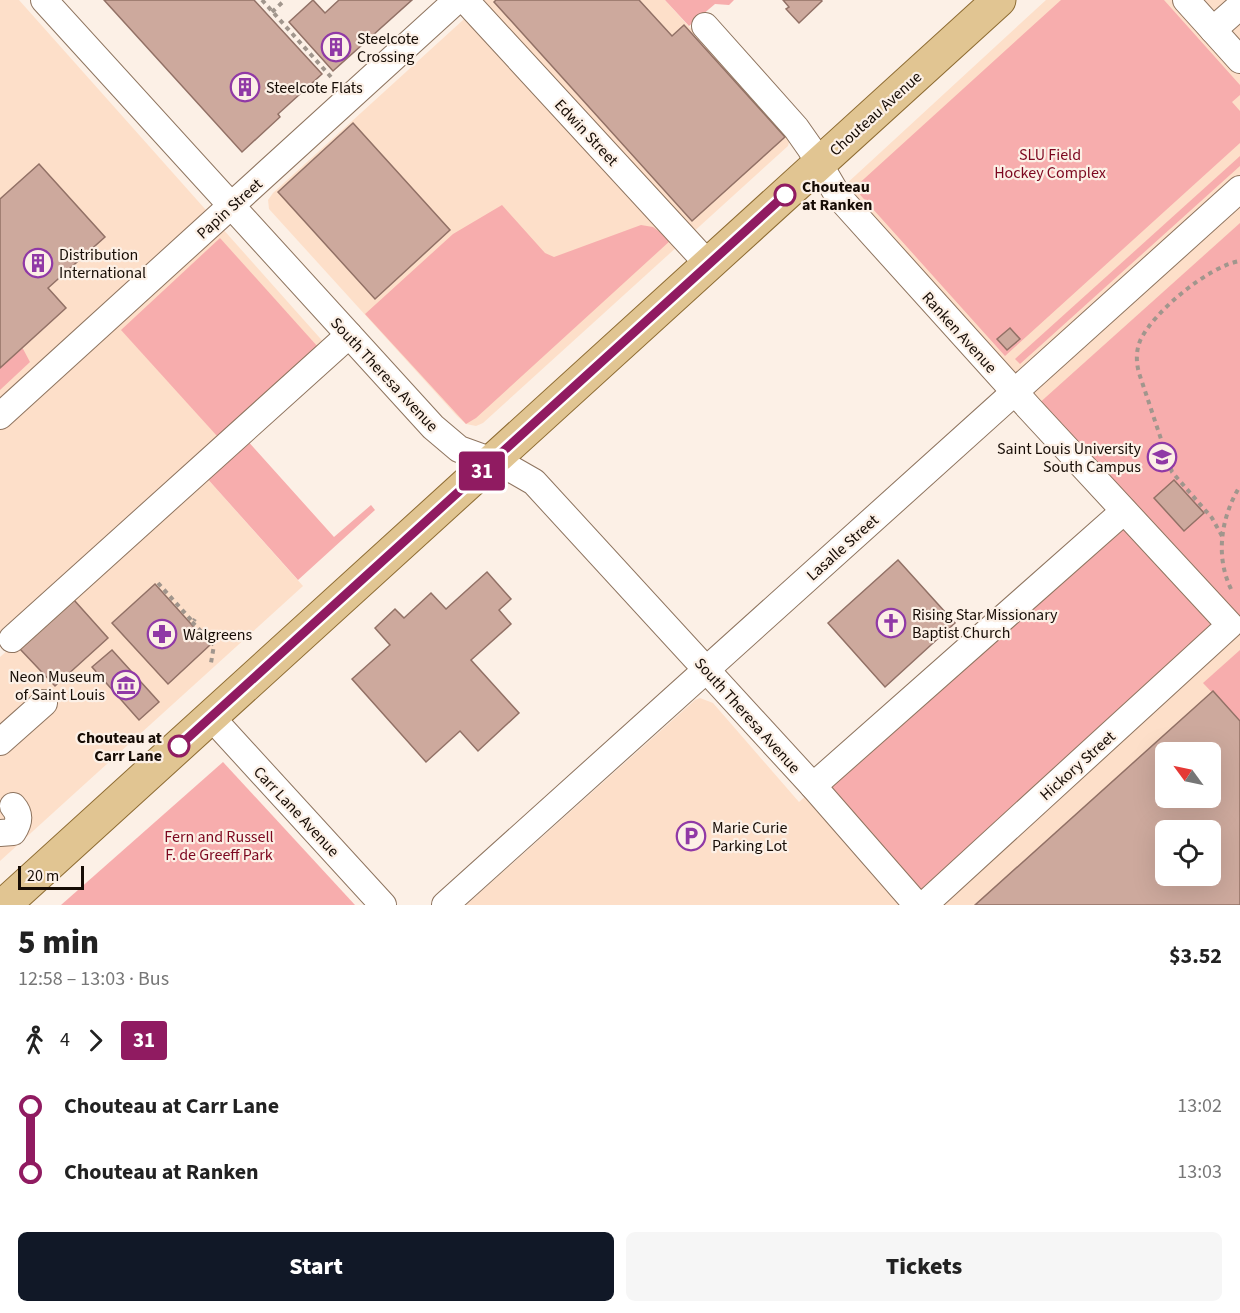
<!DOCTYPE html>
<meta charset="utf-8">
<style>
body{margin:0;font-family:"Source Sans 3",sans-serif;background:#f6f6f6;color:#222;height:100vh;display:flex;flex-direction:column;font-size:22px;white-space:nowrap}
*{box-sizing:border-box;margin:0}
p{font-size:20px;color:#767676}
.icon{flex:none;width:33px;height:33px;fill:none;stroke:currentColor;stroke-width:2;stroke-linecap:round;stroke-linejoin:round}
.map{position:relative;height:905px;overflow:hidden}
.details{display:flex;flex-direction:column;background:#fff;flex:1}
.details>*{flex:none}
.badge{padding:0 12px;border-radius:4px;font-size:21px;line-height:39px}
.needle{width:39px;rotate:303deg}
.controls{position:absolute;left:1155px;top:742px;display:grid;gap:12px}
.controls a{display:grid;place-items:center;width:66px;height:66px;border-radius:9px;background:#fff;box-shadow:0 6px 24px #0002;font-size:30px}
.scale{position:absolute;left:18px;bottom:15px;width:66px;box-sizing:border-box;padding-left:6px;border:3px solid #160c05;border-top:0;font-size:16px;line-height:21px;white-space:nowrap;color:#160c05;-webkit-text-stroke:4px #fcf0e6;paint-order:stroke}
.map>.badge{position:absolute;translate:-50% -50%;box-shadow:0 0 0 3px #fff}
.legs{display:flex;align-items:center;gap:9px;height:66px;padding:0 18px;font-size:20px}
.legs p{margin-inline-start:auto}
.summary{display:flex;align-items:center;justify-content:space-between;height:102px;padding:0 18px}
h1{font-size:33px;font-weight:800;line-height:45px}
.cta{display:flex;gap:12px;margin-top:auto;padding:12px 18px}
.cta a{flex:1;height:69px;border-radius:9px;background:#111827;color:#fff;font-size:24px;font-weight:800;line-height:69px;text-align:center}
.cta a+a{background:#f6f6f6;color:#222}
ul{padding:0 18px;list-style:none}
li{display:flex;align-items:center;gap:21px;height:66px;font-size:22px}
li i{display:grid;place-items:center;width:9px;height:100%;margin:0 8px;background:currentColor}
li i::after{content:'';width:15px;height:15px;margin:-8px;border:4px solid;border-radius:50%;background:#fff}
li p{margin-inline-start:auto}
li:first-child i{background:linear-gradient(#0000 50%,currentColor 0)}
li:last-child i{background:linear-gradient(currentColor 50%,#0000 0)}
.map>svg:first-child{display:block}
.built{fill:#fddfc9;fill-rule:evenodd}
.green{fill:#f7adad}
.building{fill:#cda99d;stroke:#927166;stroke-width:1.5;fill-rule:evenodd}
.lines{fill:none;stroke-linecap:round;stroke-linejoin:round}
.minor-casing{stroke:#8e745f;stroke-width:28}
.major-casing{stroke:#8d6b32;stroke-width:35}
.path{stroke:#a1968d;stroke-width:4;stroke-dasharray:4.5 4.5;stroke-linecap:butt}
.minor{stroke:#fff;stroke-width:26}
.major{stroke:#e1c592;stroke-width:33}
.line-1-casing{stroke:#fff;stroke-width:14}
.line-1{stroke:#901b61;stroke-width:9}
.stop-1-dot{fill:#fff;stroke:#901b61;stroke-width:3}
.labels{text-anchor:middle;stroke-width:4.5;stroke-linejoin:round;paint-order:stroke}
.poi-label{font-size:16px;fill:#160c05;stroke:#fcf0e6;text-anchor:start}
.street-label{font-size:16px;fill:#160c05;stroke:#fcf0e6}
.park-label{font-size:16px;fill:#7c071f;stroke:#fcf0e6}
.stop-label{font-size:16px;font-weight:bold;fill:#160c05;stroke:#fcf0e6;text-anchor:start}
</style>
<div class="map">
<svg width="1240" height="905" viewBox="0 0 1240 905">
<rect width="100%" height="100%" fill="#fcf0e6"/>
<g class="built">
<path d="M 0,0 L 19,0 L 327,346 L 3,638 L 0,635 Z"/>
<path d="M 485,0 L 665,0 L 790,139 L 788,146 L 483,423 L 476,426 L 466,424 L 457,416 L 269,209 L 268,200 L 273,193 Z"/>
<path d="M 1046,0 L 1240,0 L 1240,905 L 466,905 L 695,700 L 700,698 L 713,703 L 799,802 L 1132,508 L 844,186 ZM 1166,753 L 1210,753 L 1210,798 L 1166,798 ZM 1166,831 L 1210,831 L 1210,876 L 1166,876 Z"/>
<path d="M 205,476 L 303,586 L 0,861 L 0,657 Z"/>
</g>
<g class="green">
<path d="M 665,0 L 734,0 L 729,5 L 715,4 L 689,26 Z"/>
<path d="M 1061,0 L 1164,0 L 1240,85 L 1240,95 L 1232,102 L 1240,111 L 1240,143 L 1005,356 L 854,188 Z"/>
<path d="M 1240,156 L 1240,166 L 1020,364 L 1015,359 Z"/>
<path d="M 502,205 L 545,253 L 554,257 L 641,225 L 653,227 L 671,240 L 476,418 L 466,424 L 365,314 L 453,234 Z"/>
<path d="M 1240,223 L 1240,619 L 1036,406 Z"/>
<path d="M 220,238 L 318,347 L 217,436 L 121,330 Z"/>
<path d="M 22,347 L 30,362 L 0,390 L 0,368 Z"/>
<path d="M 246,439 L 334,537 L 371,505 L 375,510 L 298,580 L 205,476 Z"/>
<path d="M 1124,511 L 1230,625 L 924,905 L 813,786 Z"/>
<path d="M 1240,650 L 1240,722 L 1203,683 Z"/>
<path d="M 223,762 L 355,905 L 61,905 Z"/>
</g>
<g class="building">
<path d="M 104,0 L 254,0 L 322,74 L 278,114 L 280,117 L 242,152 Z"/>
<path d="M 313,0 L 325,13 L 339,0 L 412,0 L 333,71 L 289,22 Z"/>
<path d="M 496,0 L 639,0 L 672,36 L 684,25 L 785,137 L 692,221 L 494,2 Z"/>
<path d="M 783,0 L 821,0 L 822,1 L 799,23 L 786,9 L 789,7 Z"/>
<path d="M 353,123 L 450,230 L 375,299 L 278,192 Z"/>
<path d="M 39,164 L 105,237 L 48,288 L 66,308 L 0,368 L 0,199 Z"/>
<path d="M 1010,328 L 1020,339 L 1007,350 L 997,339 Z"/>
<path d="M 1174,480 L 1204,513 L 1184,531 L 1154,498 Z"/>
<path d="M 898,560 L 955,623 L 885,687 L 828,623 Z"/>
<path d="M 487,572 L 511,599 L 499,610 L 511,624 L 471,660 L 519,713 L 478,751 L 460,731 L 426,762 L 352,679 L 390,645 L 375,628 L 395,609 L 404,618 L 431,593 L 446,609 Z"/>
<path d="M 155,584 L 210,645 L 168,684 L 112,623 Z"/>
<path d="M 74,600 L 108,638 L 55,686 L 20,649 Z"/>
<path d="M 112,650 L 159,702 L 139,720 L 92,667 Z"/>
<path d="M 1213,691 L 1240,721 L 1240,905 L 975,905 ZM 1166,753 L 1210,753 L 1210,798 L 1166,798 ZM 1166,831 L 1210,831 L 1210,876 L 1166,876 Z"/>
</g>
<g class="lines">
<g class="minor-casing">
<g id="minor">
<path d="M 44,0 L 433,427 L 459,449 L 506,466 L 534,482 L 813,786 L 917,905"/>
<path d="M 465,0 L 708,264"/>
<path d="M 1186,0 L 1240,60"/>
<path d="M 705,26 L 796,128 L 810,148 L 838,196 L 1030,409 L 1230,625 L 924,905"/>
<path d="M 1213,30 L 1240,6"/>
<path d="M 0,416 L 457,0"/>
<path d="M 12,639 L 349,335"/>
<path d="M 211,717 L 383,905"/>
<path d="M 0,742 L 44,703"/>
<path d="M 813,786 L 1124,511"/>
<path d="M 0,833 L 13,832 C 19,823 21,815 13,806"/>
<path d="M 445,905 L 1240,189"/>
</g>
</g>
<g class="major-casing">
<path id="major" d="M 4,905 L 999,0"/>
</g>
<g class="path">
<path d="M 262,0 L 331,77"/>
<path d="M 272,12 L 285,0"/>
<path d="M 1222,536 L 1212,518 L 1172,472 L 1139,373 C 1136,362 1136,351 1140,341 C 1153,312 1209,266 1240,261"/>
<path d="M 158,583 L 193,622 L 195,619"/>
<path d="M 1231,589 C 1215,556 1221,517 1240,486"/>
<path d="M 192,622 L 214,645 L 211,663"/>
</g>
<use href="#minor" class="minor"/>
<use href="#major" class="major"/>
</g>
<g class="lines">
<g class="line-1-casing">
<path id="line-1" d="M 179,746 L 785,195"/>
</g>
<use href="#line-1" class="line-1"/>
</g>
<defs>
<g id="building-ring" transform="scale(1.5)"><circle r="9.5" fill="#fcf0e6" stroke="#9039a6" stroke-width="1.5"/><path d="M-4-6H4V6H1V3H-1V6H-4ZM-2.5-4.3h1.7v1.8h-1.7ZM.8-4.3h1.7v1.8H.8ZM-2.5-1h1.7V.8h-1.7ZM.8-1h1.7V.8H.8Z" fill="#9039a6"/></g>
<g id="university-ring" transform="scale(1.5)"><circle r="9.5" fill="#fcf0e6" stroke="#9039a6" stroke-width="1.5"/><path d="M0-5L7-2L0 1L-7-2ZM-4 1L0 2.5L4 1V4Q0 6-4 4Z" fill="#9039a6"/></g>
<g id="church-ring" transform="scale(1.5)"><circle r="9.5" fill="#fcf0e6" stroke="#9039a6" stroke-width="1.5"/><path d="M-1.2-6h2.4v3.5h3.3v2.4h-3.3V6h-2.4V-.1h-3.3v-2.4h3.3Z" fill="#9039a6"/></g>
<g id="pharmacy-ring" transform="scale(1.5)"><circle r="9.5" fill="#fcf0e6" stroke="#9039a6" stroke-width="1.5"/><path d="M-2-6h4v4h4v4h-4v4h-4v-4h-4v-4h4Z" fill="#9039a6"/></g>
<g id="museum-ring" transform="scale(1.5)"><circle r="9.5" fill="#fcf0e6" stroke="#9039a6" stroke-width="1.5"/><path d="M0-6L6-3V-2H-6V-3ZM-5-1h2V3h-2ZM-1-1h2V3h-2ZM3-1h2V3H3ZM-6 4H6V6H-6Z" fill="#9039a6"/></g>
<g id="parking-ring" transform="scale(1.5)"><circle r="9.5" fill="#fcf0e6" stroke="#9039a6" stroke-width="1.5"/><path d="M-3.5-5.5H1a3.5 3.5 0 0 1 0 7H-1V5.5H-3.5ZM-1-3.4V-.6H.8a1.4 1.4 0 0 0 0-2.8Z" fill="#9039a6"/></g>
</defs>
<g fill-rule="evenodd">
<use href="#building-ring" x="336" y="47"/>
<use href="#building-ring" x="245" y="87"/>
<use href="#building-ring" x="38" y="263"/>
<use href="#university-ring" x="1162" y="457"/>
<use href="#church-ring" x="891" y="623"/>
<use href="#pharmacy-ring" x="162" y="634"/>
<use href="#museum-ring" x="126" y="685"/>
<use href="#parking-ring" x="691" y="836"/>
</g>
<g class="stop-1-dot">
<circle cx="785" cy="195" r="10"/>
<circle cx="179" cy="746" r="10"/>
</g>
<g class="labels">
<g class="poi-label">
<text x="357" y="44">Steelcote<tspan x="357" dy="18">Crossing</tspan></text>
<text x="266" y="93">Steelcote Flats</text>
<text x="59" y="260">Distribution<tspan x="59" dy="18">International</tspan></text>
<text x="1141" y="454" text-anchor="end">Saint Louis University<tspan x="1141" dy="18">South Campus</tspan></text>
<text x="912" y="620">Rising Star Missionary<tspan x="912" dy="18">Baptist Church</tspan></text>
<text x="183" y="640">Walgreens</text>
<text x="105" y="682" text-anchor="end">Neon Museum<tspan x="105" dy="18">of Saint Louis</tspan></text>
<text x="712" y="833">Marie Curie<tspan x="712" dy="18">Parking Lot</tspan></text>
</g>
<g class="street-label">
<text transform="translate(875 113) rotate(-42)" y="6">Chouteau Avenue</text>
<text transform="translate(587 132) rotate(47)" y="6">Edwin Street</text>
<text transform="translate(229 208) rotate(-42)" y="6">Papin Street</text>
<text transform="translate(960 332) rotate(48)" y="6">Ranken Avenue</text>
<text transform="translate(385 374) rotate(47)" y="6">South Theresa Avenue</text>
<text transform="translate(842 547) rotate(-42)" y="6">Lasalle Street</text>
<text transform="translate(748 715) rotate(48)" y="6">South Theresa Avenue</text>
<text transform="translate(1077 765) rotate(-42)" y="6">Hickory Street</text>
<text transform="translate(297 811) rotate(47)" y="6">Carr Lane Avenue</text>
</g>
<g class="park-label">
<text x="1050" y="160">SLU Field<tspan x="1050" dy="18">Hockey Complex</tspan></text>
<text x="219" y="842">Fern and Russell<tspan x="219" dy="18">F. de Greeff Park</tspan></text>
</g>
<g class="stop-label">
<text x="802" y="192">Chouteau<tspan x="802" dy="18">at Ranken</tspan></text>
<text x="162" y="743" text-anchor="end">Chouteau at<tspan x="162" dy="18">Carr Lane</tspan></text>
</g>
</g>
</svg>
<div class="controls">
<a><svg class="needle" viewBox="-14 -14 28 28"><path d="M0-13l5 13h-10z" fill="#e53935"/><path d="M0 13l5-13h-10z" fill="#767676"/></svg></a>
<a><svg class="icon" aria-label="locate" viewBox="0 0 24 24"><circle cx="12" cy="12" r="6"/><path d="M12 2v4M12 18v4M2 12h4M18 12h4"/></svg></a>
</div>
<div class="scale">20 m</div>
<b class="badge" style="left:482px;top:471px;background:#901b61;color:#fff">31</b>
</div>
<section class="details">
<div class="summary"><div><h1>5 min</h1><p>12:58 – 13:03 · Bus</p></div><b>$3.52</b></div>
<div class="legs"><svg class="icon" aria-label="walk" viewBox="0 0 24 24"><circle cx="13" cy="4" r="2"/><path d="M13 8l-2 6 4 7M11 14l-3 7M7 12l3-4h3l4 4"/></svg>4<svg class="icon" aria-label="forward" viewBox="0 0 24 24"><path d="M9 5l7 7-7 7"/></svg><b class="badge" style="background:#901b61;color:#fff">31</b></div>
<ul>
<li><i style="color:#901b61"></i><b>Chouteau at Carr Lane</b><p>13:02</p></li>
<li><i style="color:#901b61"></i><b>Chouteau at Ranken</b><p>13:03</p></li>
</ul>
<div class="cta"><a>Start</a><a>Tickets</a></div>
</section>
